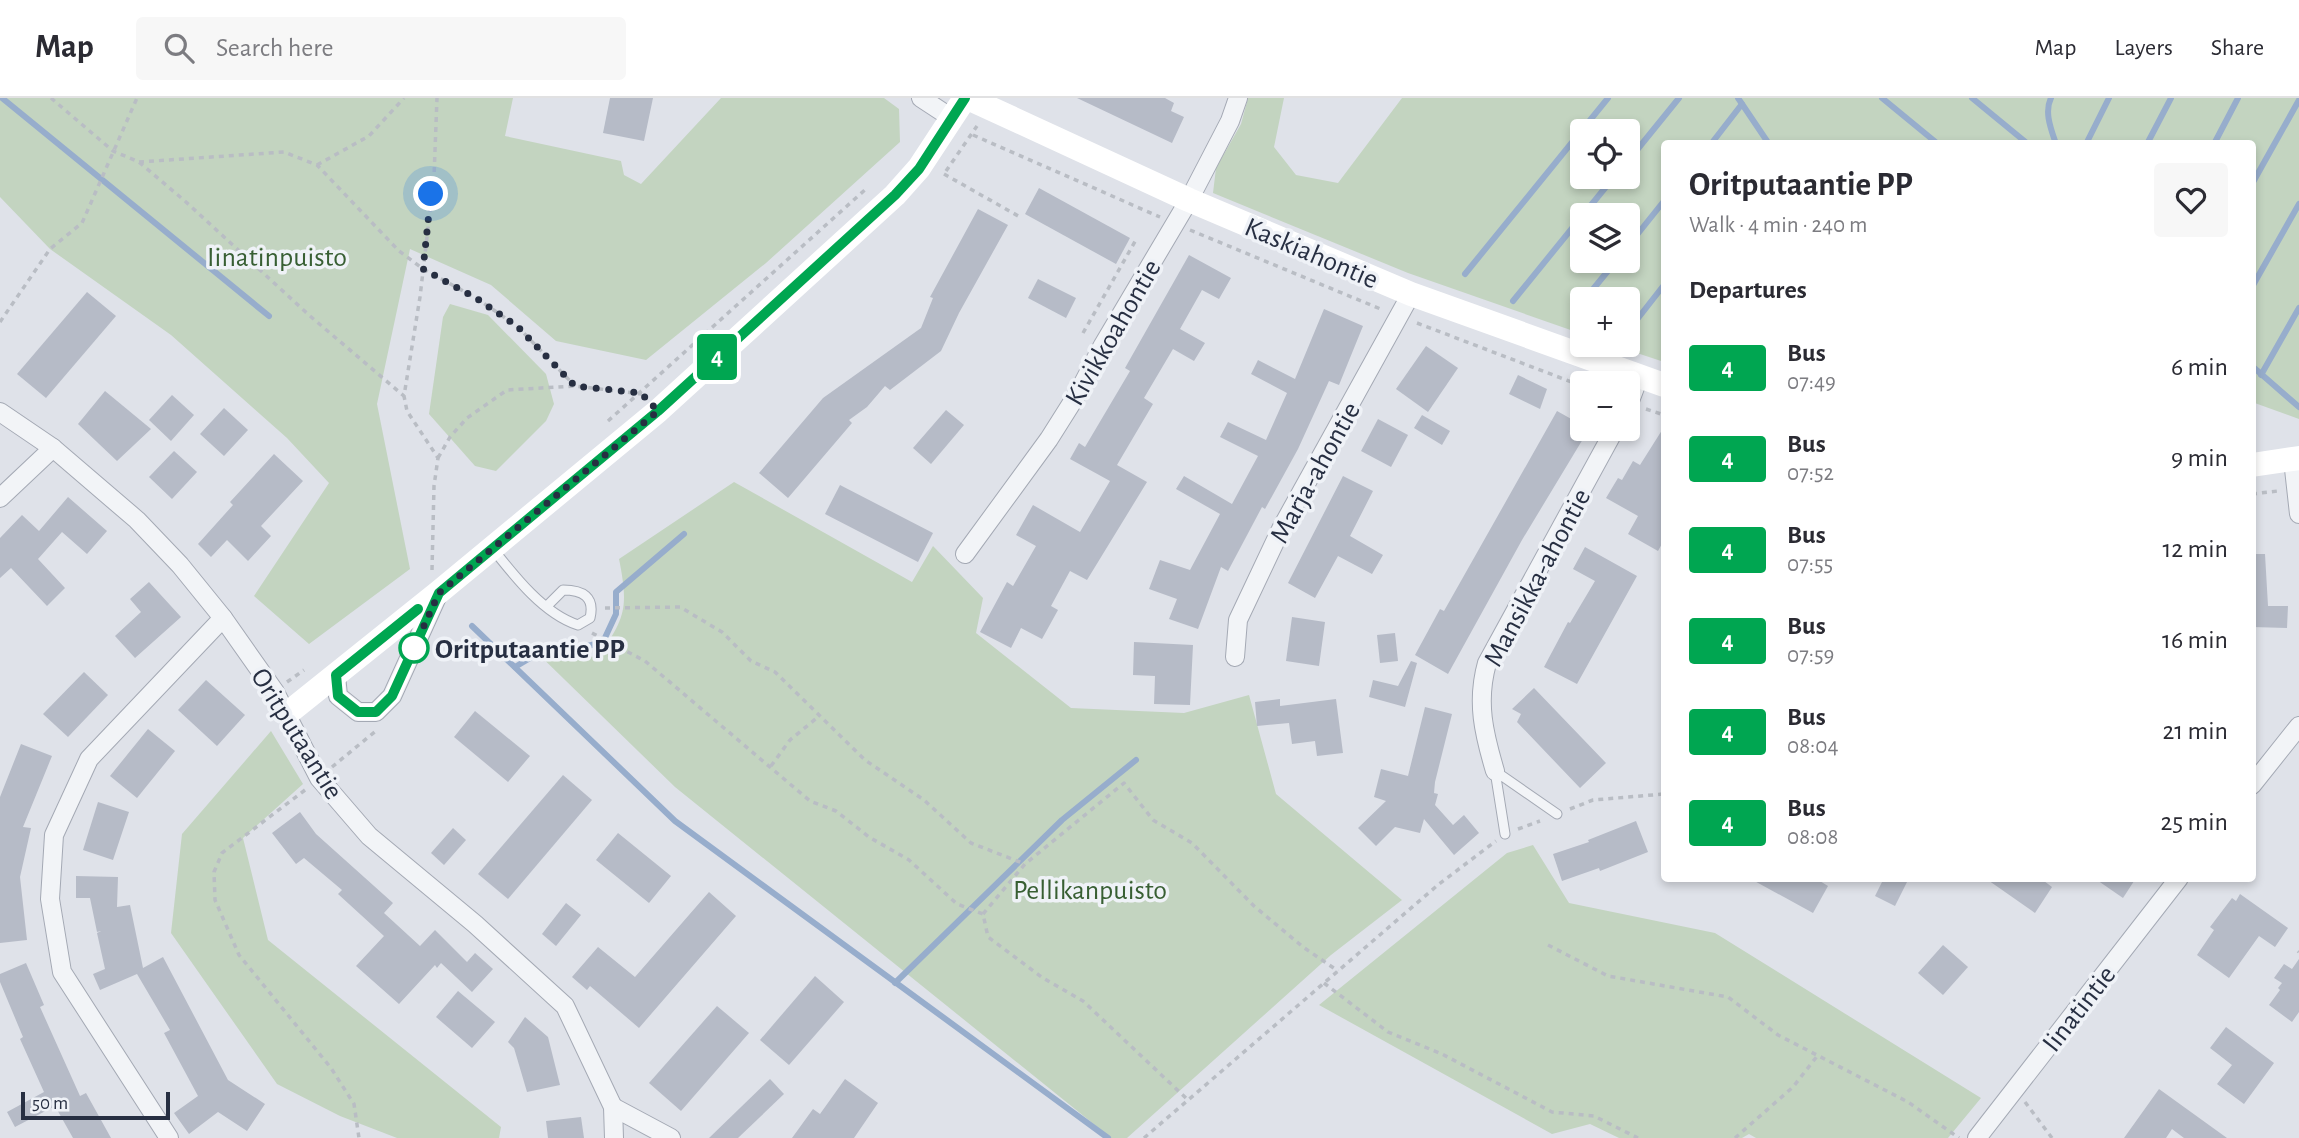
<!DOCTYPE html>
<meta charset="utf-8">
<style>
body{margin:0;font-family:"Alegreya Sans",sans-serif;background:#f7f7f7;color:#2b2b33;height:100vh;display:flex;flex-direction:column;font-size:26px;white-space:nowrap}
*{box-sizing:border-box;margin:0}
p{font-size:23px;color:#7c7c81}
.icon{flex:none;width:38px;height:38px;fill:none;stroke:currentColor;stroke-width:2;stroke-linecap:round;stroke-linejoin:round}
.map{position:relative;flex:1;overflow:hidden}
.details{position:absolute;left:1661px;top:42px;width:595px;height:742px;display:flex;flex-direction:column;background:#fff;border-radius:7px;box-shadow:0 4px 10px #0003}
.details>*{flex:none}
.badge{padding:0 14px;border-radius:5px;font-size:24px;line-height:46px}
.tools{position:absolute;left:1570px;top:21px;display:grid;gap:14px}
.tools a{display:grid;place-items:center;width:70px;height:70px;border-radius:7px;background:#fff;box-shadow:0 4px 10px #0003;font-size:35px}
.scale{position:absolute;left:21px;bottom:18px;width:149px;box-sizing:border-box;padding-left:7px;border:4px solid #272f42;border-top:0;font-size:19px;line-height:24px;white-space:nowrap;color:#272f42;-webkit-text-stroke:5px #eff2f7;paint-order:stroke}
.you{position:absolute;width:35px;height:35px;margin:-18px;border:5px solid #fff;border-radius:50%;background:#1a73e8;box-shadow:0 0 0 10px #1a73e833}
.map>.badge{position:absolute;translate:-50% -50%;box-shadow:0 0 0 4px #fff}
h2{padding:0 28px;font-size:26px;line-height:63px}
.round{display:grid;place-items:center;flex:none;width:74px;height:74px;border-radius:7px;background:#f7f7f7}
.summary{display:flex;align-items:center;justify-content:space-between;height:119px;padding:0 28px}
h1{font-size:33px;font-weight:600;line-height:52px}
ul{padding:0;list-style:none}
li{display:flex;align-items:center;gap:21px;height:91px;padding:0 28px}
li div{flex:1}
li b{display:block;font-size:26px}
li em{font-style:normal}
li .badge{min-width:77px;font-weight:700;text-align:center}
header{display:flex;align-items:center;gap:42px;box-sizing:border-box;height:98px;padding:0 35px;background:#fff;border-bottom:2px solid #e1e1e2}
header strong{font-size:33px}
nav{display:flex;gap:38px;margin-inline-start:auto;font-size:24px}
.search{width:490px;height:63px;background:#f7f7f7;display:flex;align-items:center;gap:18px;box-sizing:border-box;padding:0 24px;border-radius:7px;color:#7c7c81;font-size:26px}
.map>svg:first-child{display:block}
.green{fill:#c3d4c0;fill-rule:evenodd}
.lines{fill:none;stroke-linecap:round;stroke-linejoin:round}
.stream{stroke:#97adcc;stroke-width:6}
.building{fill:#b6bbc7}
.lane-casing{stroke:#a4a9b4;stroke-width:11}
.street-casing{stroke:#a4a9b4;stroke-width:20}
.path{stroke:#b9bdc4;stroke-width:3.5;stroke-dasharray:5 5;stroke-linecap:butt}
.lane{stroke:#f2f4f7;stroke-width:9}
.street{stroke:#f2f4f7;stroke-width:18}
.secondary{stroke:#fff;stroke-width:24}
.line-casing{stroke:#fff;stroke-width:16}
.line{stroke:#00a651;stroke-width:10}
.walk{stroke:#272f42;stroke-width:7;stroke-dasharray:0 12.6}
.stop-dot{fill:#fff;stroke:#00a651;stroke-width:3.5}
.labels{text-anchor:middle;stroke-width:7;stroke-linejoin:round;paint-order:stroke}
.street-label{font-size:28px;fill:#272f42;stroke:#eff2f7}
.park-label{font-size:28px;fill:#385f33;stroke:#eff2f7}
.stop-label{font-size:28px;font-weight:bold;fill:#272f42;stroke:#eff2f7;text-anchor:start}
</style>
<header>
<strong>Map</strong>
<div class="search"><svg class="icon" aria-label="search" viewBox="0 0 24 24"><circle cx="10" cy="10" r="6"/><path d="M15 15l6 6"/></svg>Search here</div>
<nav><a>Map</a><a>Layers</a><a>Share</a></nav>
</header>
<div class="map">
<svg width="2299" height="1040" viewBox="0 0 2299 1040">
<rect width="100%" height="100%" fill="#dfe2e9"/>
<g class="green">
<path d="M 0,0 L 513,0 L 505,38 L 621,63 L 624,77 L 641,86 L 721,0 L 884,0 L 899,11 L 900,44 L 766,165 L 646,262 L 556,243 L 491,187 L 410,151 L 377,306 L 410,471 L 309,546 L 254,498 L 329,385 L 287,340 L 171,237 L 50,151 L 0,99 Z"/>
<path d="M 1248,0 L 1284,0 L 1274,49 L 1296,77 L 1338,85 L 1402,0 L 2299,0 L 2299,321 L 2252,304 L 2252,46 L 1664,46 L 1664,264 L 1613,247 L 1628,247 L 1628,201 L 1582,201 L 1582,236 L 1408,175 L 1213,95 L 1216,70 L 1241,26 ZM 1628,33 L 1628,79 L 1582,79 L 1582,33 ZM 1628,117 L 1628,163 L 1582,163 L 1582,117 Z"/>
<path d="M 450,206 L 488,217 L 546,276 L 554,306 L 546,323 L 496,373 L 475,368 L 429,316 L 443,219 Z"/>
<path d="M 734,384 L 912,484 L 933,448 L 983,500 L 976,535 L 1071,610 L 1184,615 L 1249,597 L 1276,696 L 1402,802 L 1331,857 L 1127,1040 L 1111,1040 L 675,689 L 527,545 L 598,560 C 625,519 629,511 619,461 Z"/>
<path d="M 271,633 L 303,686 L 243,740 L 268,842 L 501,1029 L 499,1040 L 397,1040 L 340,1018 L 277,986 L 171,835 L 182,736 Z"/>
<path d="M 1533,747 L 1569,805 L 1715,835 L 1981,1000 L 1948,1040 L 1756,1040 L 1749,1036 L 1742,1040 L 1619,1040 L 1590,1026 L 1552,1036 L 1319,907 L 1507,755 Z"/>
</g>
<g class="lines">
<g class="stream">
<path d="M 2,0 L 269,218"/>
<path d="M 1738,0 L 1769,46"/>
<path d="M 1882,0 L 1938,46"/>
<path d="M 1972,0 L 2028,46"/>
<path d="M 2051,0 C 2044,14 2051,31 2056,46"/>
<path d="M 1711,46 L 1742,6"/>
<path d="M 2086,46 L 2109,0"/>
<path d="M 2147,46 L 2171,0"/>
<path d="M 2214,46 L 2238,0"/>
<path d="M 1628,63 L 1679,0"/>
<path d="M 2252,86 L 2299,2"/>
<path d="M 1583,117 L 1614,79"/>
<path d="M 1628,148 L 1664,103"/>
<path d="M 1465,176 L 1608,0"/>
<path d="M 2252,189 L 2299,106"/>
<path d="M 1585,201 L 1616,163"/>
<path d="M 1513,203 L 1582,118"/>
<path d="M 1573,216 L 1582,205"/>
<path d="M 1628,233 L 1664,187"/>
<path d="M 2252,268 L 2299,309"/>
<path d="M 2261,277 L 2299,210"/>
<path d="M 472,528 L 675,723 L 1108,1040"/>
<path d="M 515,569 L 552,547 L 580,550 L 603,544 L 616,516 L 616,494 L 684,436"/>
<path d="M 895,885 L 1062,722 L 1136,662"/>
</g>
</g>
<g class="building">
<path d="M 610,0 L 653,0 L 644,43 L 603,35 Z"/>
<path d="M 1077,0 L 1165,0 L 1174,5 L 1171,13 L 1184,19 L 1172,45 Z"/>
<path d="M 1039,90 L 1130,140 L 1116,166 L 1025,116 Z"/>
<path d="M 978,111 L 1008,127 L 959,215 L 941,253 L 890,292 L 885,288 L 867,309 L 849,322 L 852,325 L 788,400 L 759,375 L 823,300 L 921,230 L 933,200 L 930,199 Z"/>
<path d="M 1189,157 L 1231,180 L 1219,201 L 1202,192 L 1180,231 L 1205,245 L 1194,263 L 1173,251 L 1144,300 L 1153,306 L 1117,367 L 1147,384 L 1087,482 L 1070,473 L 1051,508 L 1058,512 L 1042,541 L 1021,530 L 1011,550 L 980,534 L 1007,484 L 1013,488 L 1036,448 L 1016,437 L 1033,407 L 1080,434 L 1110,383 L 1070,361 L 1079,345 L 1085,349 L 1130,273 L 1125,270 Z"/>
<path d="M 1038,181 L 1076,200 L 1066,220 L 1028,200 Z"/>
<path d="M 87,194 L 116,218 L 46,300 L 17,276 Z"/>
<path d="M 1324,211 L 1363,228 L 1339,287 L 1329,283 L 1298,351 L 1265,411 L 1262,409 L 1228,473 L 1221,469 L 1198,531 L 1169,521 L 1177,501 L 1149,491 L 1160,462 L 1190,472 L 1220,416 L 1176,391 L 1184,378 L 1232,406 L 1258,358 L 1220,339 L 1228,324 L 1266,342 L 1287,295 L 1251,276 L 1258,262 L 1295,281 Z"/>
<path d="M 1426,248 L 1458,270 L 1428,314 L 1396,291 Z"/>
<path d="M 1518,277 L 1547,291 L 1540,311 L 1509,296 Z"/>
<path d="M 105,293 L 151,331 L 117,363 L 78,326 Z"/>
<path d="M 172,297 L 194,317 L 171,343 L 149,322 Z"/>
<path d="M 224,310 L 248,332 L 224,358 L 200,336 Z"/>
<path d="M 946,312 L 964,327 L 931,366 L 913,350 Z"/>
<path d="M 1557,313 L 1582,327 L 1582,331 L 1589,331 L 1522,442 L 1448,576 L 1415,557 L 1440,511 L 1444,513 Z"/>
<path d="M 1422,317 L 1450,333 L 1442,347 L 1414,330 Z"/>
<path d="M 1378,321 L 1408,337 L 1391,369 L 1361,353 Z"/>
<path d="M 1664,329 L 1664,442 L 1658,453 L 1628,436 L 1638,418 L 1606,400 L 1618,380 L 1622,382 L 1633,363 L 1640,367 Z"/>
<path d="M 174,353 L 197,374 L 172,401 L 149,379 Z"/>
<path d="M 274,356 L 303,383 L 261,428 L 271,438 L 248,463 L 227,442 L 211,459 L 198,446 L 233,407 L 230,404 Z"/>
<path d="M 1343,378 L 1373,393 L 1350,438 L 1383,457 L 1372,476 L 1338,458 L 1315,500 L 1288,485 Z"/>
<path d="M 840,387 L 933,435 L 918,464 L 825,416 Z"/>
<path d="M 68,399 L 107,433 L 87,456 L 62,434 L 38,461 L 65,490 L 47,508 L 11,470 L 0,480 L 0,440 L 22,417 L 39,433 Z"/>
<path d="M 1585,449 L 1637,478 L 1577,586 L 1544,569 L 1568,524 L 1570,525 L 1595,483 L 1573,471 Z"/>
<path d="M 2252,456 L 2265,456 L 2268,508 L 2288,508 L 2287,530 L 2252,529 Z"/>
<path d="M 149,484 L 181,519 L 135,560 L 115,538 L 141,514 L 130,501 Z"/>
<path d="M 1292,519 L 1325,524 L 1319,568 L 1286,563 Z"/>
<path d="M 1395,535 L 1398,563 L 1380,565 L 1377,537 Z"/>
<path d="M 1134,544 L 1193,547 L 1190,607 L 1154,606 L 1155,578 L 1133,577 Z"/>
<path d="M 1411,563 L 1417,565 L 1405,609 L 1369,599 L 1373,582 L 1398,588 Z"/>
<path d="M 84,574 L 108,597 L 68,639 L 43,616 Z"/>
<path d="M 206,582 L 245,617 L 217,648 L 178,612 Z"/>
<path d="M 1534,590 L 1606,665 L 1580,690 L 1517,624 L 1521,616 L 1512,611 Z"/>
<path d="M 1280,601 L 1280,608 L 1336,601 L 1343,655 L 1317,658 L 1315,643 L 1292,646 L 1289,625 L 1257,628 L 1255,604 Z"/>
<path d="M 1425,609 L 1452,616 L 1435,684 L 1434,695 L 1438,696 L 1435,707 L 1453,727 L 1464,717 L 1479,735 L 1454,757 L 1424,721 L 1420,735 L 1395,729 L 1376,748 L 1358,730 L 1386,703 L 1374,699 L 1381,671 L 1408,678 Z"/>
<path d="M 475,613 L 530,658 L 508,684 L 454,639 Z"/>
<path d="M 148,631 L 175,653 L 137,700 L 110,678 Z"/>
<path d="M 21,646 L 52,658 L 23,729 L 31,730 L 20,779 L 27,842 L 0,845 L 0,699 Z"/>
<path d="M 563,677 L 592,702 L 508,801 L 478,776 Z"/>
<path d="M 98,704 L 129,714 L 113,762 L 83,752 Z"/>
<path d="M 300,714 L 316,736 L 393,805 L 384,815 L 420,848 L 435,832 L 467,864 L 475,855 L 493,871 L 472,894 L 441,865 L 437,870 L 435,867 L 399,906 L 356,868 L 384,838 L 338,796 L 342,792 L 304,760 L 296,766 L 272,735 Z"/>
<path d="M 1636,723 L 1648,754 L 1600,773 L 1599,770 L 1562,783 L 1553,756 L 1589,744 L 1588,742 Z"/>
<path d="M 453,730 L 466,742 L 444,767 L 431,755 Z"/>
<path d="M 618,735 L 671,778 L 649,805 L 596,762 Z"/>
<path d="M 76,778 L 118,779 L 117,809 L 130,807 L 143,870 L 163,859 L 228,982 L 265,1006 L 247,1033 L 218,1014 L 189,1036 L 174,1015 L 198,998 L 164,935 L 170,932 L 137,876 L 100,892 L 93,876 L 105,871 L 97,835 L 101,833 L 97,834 L 90,800 L 76,800 Z"/>
<path d="M 1749,780 L 1815,780 L 1828,788 L 1813,815 Z"/>
<path d="M 1884,780 L 1909,780 L 1895,808 L 1875,798 Z"/>
<path d="M 1985,780 L 2040,780 L 2052,789 L 2035,815 Z"/>
<path d="M 2094,780 L 2136,780 L 2123,800 Z"/>
<path d="M 709,794 L 736,818 L 639,930 L 590,888 L 587,892 L 572,879 L 598,849 L 635,879 Z"/>
<path d="M 2240,796 L 2288,830 L 2275,849 L 2259,838 L 2229,880 L 2197,857 L 2214,832 L 2210,829 L 2232,800 L 2236,803 Z"/>
<path d="M 566,805 L 581,817 L 556,848 L 542,836 Z"/>
<path d="M 1943,847 L 1968,869 L 1943,897 L 1918,875 Z"/>
<path d="M 2299,861 L 2299,914 L 2292,924 L 2269,907 L 2280,892 L 2278,890 L 2282,885 L 2274,880 L 2284,866 L 2292,871 Z"/>
<path d="M 26,865 L 44,907 L 40,909 L 80,998 L 86,995 L 111,1040 L 73,1040 L 55,1008 L 15,1029 L 7,1014 L 44,994 L 20,941 L 23,939 L 0,884 L 0,876 Z"/>
<path d="M 815,878 L 844,904 L 789,967 L 760,942 Z"/>
<path d="M 458,893 L 495,924 L 472,950 L 436,919 Z"/>
<path d="M 717,908 L 749,935 L 681,1013 L 649,985 Z"/>
<path d="M 525,919 L 548,939 L 560,987 L 527,994 L 514,950 L 508,944 Z"/>
<path d="M 2226,929 L 2274,965 L 2244,1006 L 2217,986 L 2232,967 L 2210,950 Z"/>
<path d="M 770,981 L 784,996 L 738,1040 L 709,1040 Z"/>
<path d="M 845,981 L 878,1005 L 854,1040 L 792,1040 L 813,1011 L 820,1016 Z"/>
<path d="M 2159,991 L 2227,1040 L 2184,1040 L 2172,1031 L 2166,1040 L 2124,1040 Z"/>
<path d="M 581,1019 L 584,1040 L 548,1040 L 546,1023 Z"/>
</g>
<g class="lines">
<g class="lane-casing">
<g id="lane">
<path d="M 493,451 C 515,479 544,516 578,527 L 590,520 C 595,499 583,492 563,492 L 547,508"/>
<path d="M 1505,736 L 1495,673 L 1557,716"/>
</g>
</g>
<g class="street-casing">
<g id="street">
<path d="M 921,0 L 953,21"/>
<path d="M 1628,308 L 1639,279"/>
<path d="M 0,314 L 53,350 L 137,422 L 180,467 L 223,520 L 275,594 L 319,680 L 369,738 L 475,826 L 565,908 L 613,1009 L 614,1040"/>
<path d="M 2293,362 L 2299,416"/>
<path d="M 0,400 L 53,350"/>
<path d="M 965,456 L 1049,341 L 1078,295 L 1103,247 L 1189,102 L 1230,23 L 1238,0"/>
<path d="M 1235,559 L 1238,522 L 1282,429 L 1411,196"/>
<path d="M 336,577 L 338,598 L 358,614 L 376,614 L 392,598 L 437,499"/>
<path d="M 1495,673 C 1484,636 1476,604 1487,565 L 1615,331"/>
<path d="M 2252,687 L 2299,628"/>
<path d="M 613,1009 L 671,1040"/>
<path d="M 169,1040 L 62,874 L 50,801 L 54,737 L 89,661 L 223,520"/>
<path d="M 1977,1040 L 2179,780"/>
</g>
</g>
<g class="path">
<path d="M 51,0 L 113,53 L 139,64 L 186,104 L 310,218 L 404,298"/>
<path d="M 973,37 L 1160,119"/>
<path d="M 139,64 L 284,54 L 317,67 L 399,153 L 423,171 L 476,200 L 517,228 L 575,288"/>
<path d="M 317,67 L 369,38 L 404,0"/>
<path d="M 946,73 L 977,28"/>
<path d="M 944,76 L 1020,119"/>
<path d="M 1190,132 L 1383,212"/>
<path d="M 0,224 L 50,151 L 82,125 L 137,0"/>
<path d="M 1417,225 L 1582,288"/>
<path d="M 1083,235 L 1137,140"/>
<path d="M 1646,311 L 1664,317"/>
<path d="M 608,323 L 867,90"/>
<path d="M 438,360 L 450,339 L 467,320 L 507,292 L 575,288 L 642,296"/>
<path d="M 2252,396 L 2278,393"/>
<path d="M 432,472 L 434,388 L 438,360 L 407,313 L 404,298 L 420,199 L 434,79 L 437,0"/>
<path d="M 605,510 L 680,509 L 722,534 L 751,563 L 775,574 L 865,662 L 924,702 L 971,745 L 1025,766"/>
<path d="M 592,535 L 645,563 L 810,703 L 836,713 L 869,739 L 909,762 L 957,806 L 983,816 L 988,839 L 1043,880 L 1083,903 L 1188,1002"/>
<path d="M 287,584 L 304,572"/>
<path d="M 771,668 L 790,642 L 818,619"/>
<path d="M 332,669 L 377,632"/>
<path d="M 305,692 L 222,755 L 214,774 L 215,802 L 239,857 L 331,970 L 354,1006 L 359,1040"/>
<path d="M 1570,711 L 1593,702 L 1664,696"/>
<path d="M 1518,731 L 1540,723"/>
<path d="M 983,816 L 1025,766 L 1124,685 L 1153,722 L 1192,745 L 1254,808 L 1303,849 L 1338,873"/>
<path d="M 1548,847 L 1608,878 L 1728,899 L 1778,937 L 1908,1004 L 1959,1040"/>
<path d="M 2298,853 L 2299,854"/>
<path d="M 1324,885 L 1388,934 L 1442,956 L 1552,1014 L 1594,1018 L 1638,1040"/>
<path d="M 2025,1004 L 2052,1040"/>
<path d="M 1144,1040 L 1439,786 L 1496,743"/>
<path d="M 1735,1040 L 1793,989 L 1818,957"/>
</g>
<use href="#lane" class="lane"/>
<use href="#street" class="street"/>
<g class="secondary">
<path d="M 968,0 L 1189,102 L 1411,196 L 1664,287"/>
<path d="M 2252,367 L 2299,360"/>
<path d="M 288,615 L 439,494 L 658,313 L 895,97 L 919,70 L 965,0"/>
</g>
</g>
<g class="lines">
<g class="line-casing">
<path id="line" d="M 418,511 L 336,577 L 338,598 L 358,614 L 376,614 L 392,598 L 439,495 L 658,313 L 895,97 L 919,71 L 965,0"/>
</g>
<use href="#line" class="line"/>
<path class="walk" d="M 414,550 L 411,556 L 439,495 L 658,313 L 641,295 L 575,288 L 517,228 L 476,200 L 423,171 L 431,96"/>
</g>
<circle class="stop-dot" cx="414" cy="550" r="14"/>
<g class="labels">
<g class="street-label">
<text transform="translate(1312 154) rotate(23)" y="10">Kaskiahontie</text>
<text transform="translate(1112 234) rotate(-60)" y="10">Kivikkoahontie</text>
<text transform="translate(1314 374) rotate(-61)" y="10">Marja-ahontie</text>
<text transform="translate(1536 479) rotate(-62)" y="10">Mansikka-ahontie</text>
<text transform="translate(298 635) rotate(58)" y="10">Oritputaantie</text>
<text transform="translate(2078 910) rotate(-52)" y="10">Iinatintie</text>
</g>
<g class="park-label">
<text x="277" y="168">Iinatinpuisto</text>
<text x="1090" y="801">Pellikanpuisto</text>
</g>
<g class="stop-label">
<text x="435" y="560">Oritputaantie PP</text>
</g>
</g>
</svg>
<div class="tools">
<a><svg class="icon" aria-label="locate" viewBox="0 0 24 24"><circle cx="12" cy="12" r="6"/><path d="M12 2v4M12 18v4M2 12h4M18 12h4"/></svg></a>
<a><svg class="icon" aria-label="layers" viewBox="0 0 24 24"><path d="M12 4l9 5-9 5-9-5zM3 14l9 5 9-5"/></svg></a>
<a>+</a>
<a>−</a>
</div>
<div class="scale">50 m</div>
<div class="you" style="left:431px;top:96px"></div>
<b class="badge" style="left:717px;top:259px;background:#00a651;color:#fff">4</b>
<section class="details">
<div class="summary"><div><h1>Oritputaantie PP</h1><p>Walk · 4 min · 240 m</p></div><a class="round"><svg class="icon" aria-label="heart" viewBox="0 0 24 24"><path d="M12 20l-8-8c-3-5 5-10 8-4 3-6 11-1 8 4z"/></svg></a></div>
<h2>Departures</h2>
<ul>
<li><span class="badge" style="background:#00a651;color:#fff">4</span><div><b>Bus</b><p>07:49</p></div><em>6 min</em></li>
<li><span class="badge" style="background:#00a651;color:#fff">4</span><div><b>Bus</b><p>07:52</p></div><em>9 min</em></li>
<li><span class="badge" style="background:#00a651;color:#fff">4</span><div><b>Bus</b><p>07:55</p></div><em>12 min</em></li>
<li><span class="badge" style="background:#00a651;color:#fff">4</span><div><b>Bus</b><p>07:59</p></div><em>16 min</em></li>
<li><span class="badge" style="background:#00a651;color:#fff">4</span><div><b>Bus</b><p>08:04</p></div><em>21 min</em></li>
<li><span class="badge" style="background:#00a651;color:#fff">4</span><div><b>Bus</b><p>08:08</p></div><em>25 min</em></li>
</ul>
</section>
</div>
